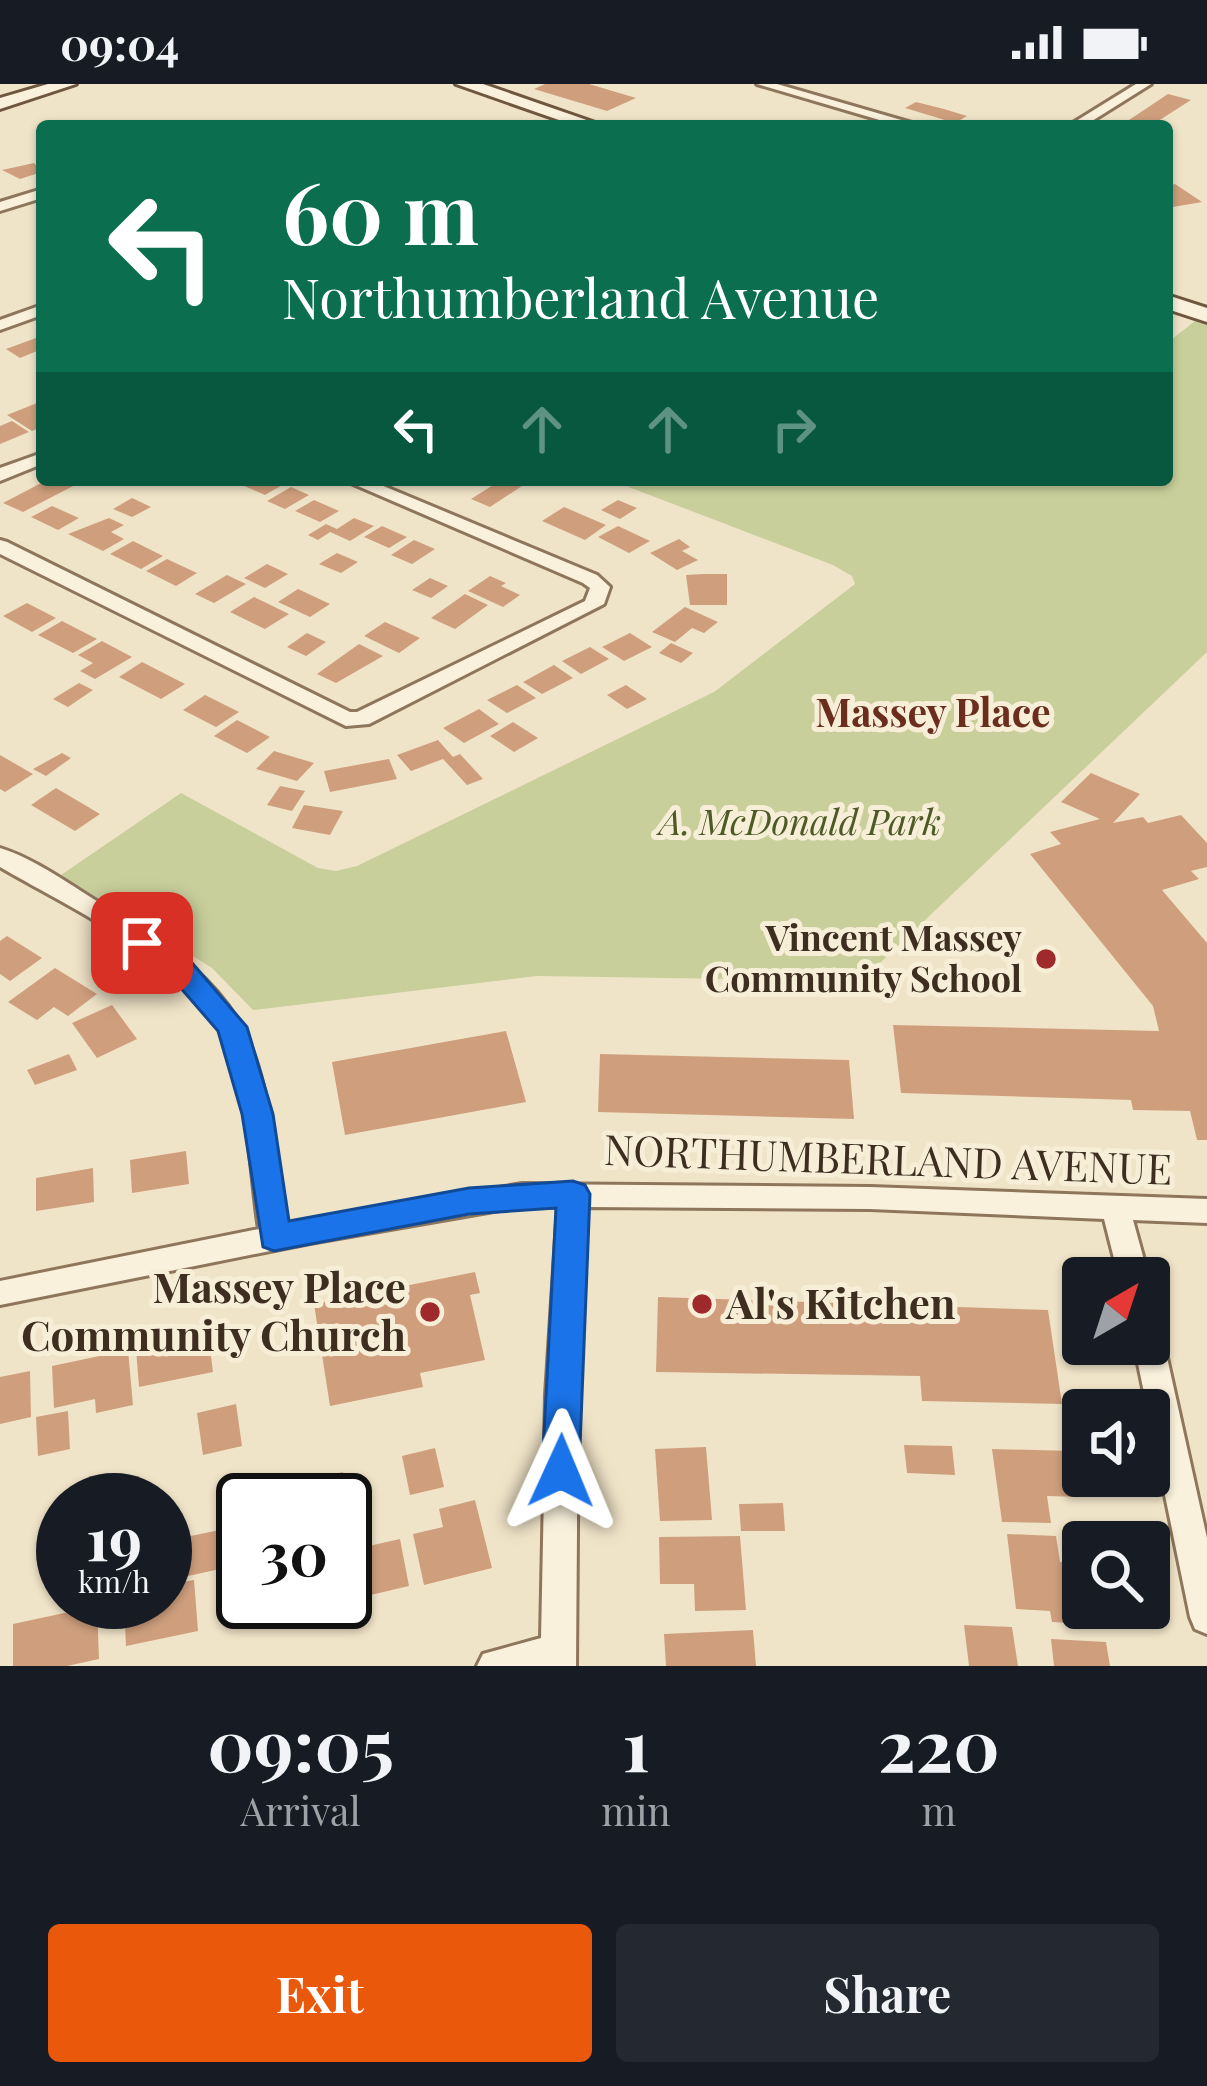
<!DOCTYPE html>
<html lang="en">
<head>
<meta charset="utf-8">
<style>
	body { margin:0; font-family:"Playfair Display",serif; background:#242831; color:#f1f3f6; height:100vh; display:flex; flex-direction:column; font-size:45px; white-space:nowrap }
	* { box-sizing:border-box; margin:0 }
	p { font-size:39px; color:#9ea1a6 }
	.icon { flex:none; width:66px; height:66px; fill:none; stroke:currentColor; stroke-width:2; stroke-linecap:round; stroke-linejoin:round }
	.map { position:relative; height:1582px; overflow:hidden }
	.panel { display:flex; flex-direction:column; background:#171b24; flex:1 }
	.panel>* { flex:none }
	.banner { position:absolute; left:36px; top:36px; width:1137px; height:366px; border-radius:12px; box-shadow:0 3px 9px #0004; background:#0b6e4f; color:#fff; overflow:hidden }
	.needle { width:78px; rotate:39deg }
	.controls { position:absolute; left:1062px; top:1173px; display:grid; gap:24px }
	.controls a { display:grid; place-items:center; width:108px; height:108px; border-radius:12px; background:#171b24; box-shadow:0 3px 9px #0004; font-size:60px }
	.speed { position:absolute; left:36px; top:1389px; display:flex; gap:24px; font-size:60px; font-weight:700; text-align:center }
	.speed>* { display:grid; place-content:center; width:156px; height:156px; border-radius:50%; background:#171b24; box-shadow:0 3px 9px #0004; line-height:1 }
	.speed small { font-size:30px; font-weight:400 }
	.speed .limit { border:6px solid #111; border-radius:18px; background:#fff; color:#111 }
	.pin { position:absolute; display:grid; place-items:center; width:102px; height:102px; color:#fff; margin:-51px; border-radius:24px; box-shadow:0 6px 18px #0006 }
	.me { position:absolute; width:132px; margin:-66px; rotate:1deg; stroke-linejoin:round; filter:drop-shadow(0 0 9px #0008) }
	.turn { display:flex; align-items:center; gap:42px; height:252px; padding:0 48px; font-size:54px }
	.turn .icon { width:156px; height:156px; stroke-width:2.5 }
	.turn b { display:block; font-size:84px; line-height:102px }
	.lanes { display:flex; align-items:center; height:114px; padding:0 48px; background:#0003; justify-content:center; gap:60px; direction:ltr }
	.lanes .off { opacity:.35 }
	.eta { display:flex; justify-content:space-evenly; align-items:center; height:204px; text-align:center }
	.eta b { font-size:72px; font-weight:700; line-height:84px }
	.action { display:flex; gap:24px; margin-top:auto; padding:24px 48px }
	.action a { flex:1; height:138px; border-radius:12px; background:#ea580c; color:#fff; font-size:48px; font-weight:700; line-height:138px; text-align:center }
	.action a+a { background:#242831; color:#f1f3f6 }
	.status { display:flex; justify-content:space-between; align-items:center; height:84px; padding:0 60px; background:#171b24; direction:ltr }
	.status svg { height:33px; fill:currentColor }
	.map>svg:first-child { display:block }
	.green { fill:#c9cf9b }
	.building { fill:#cf9f7d }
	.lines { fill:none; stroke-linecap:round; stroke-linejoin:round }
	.minor-casing { stroke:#8d765c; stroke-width:6 }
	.secondary-casing { stroke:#6f573f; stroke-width:6 }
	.minor { fill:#faf1dc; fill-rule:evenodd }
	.secondary { fill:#faf1dc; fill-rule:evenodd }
	.route { fill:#1a73e8; stroke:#114b97; stroke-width:3 }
	.poi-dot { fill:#9e2a2b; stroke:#f7eed8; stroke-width:4.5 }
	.labels { text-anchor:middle; stroke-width:10; stroke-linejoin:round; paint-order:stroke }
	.park-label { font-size:36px; font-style:italic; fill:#4d5a26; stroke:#f7eed8 }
	.poi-label { font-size:36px; font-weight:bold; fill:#3d2e20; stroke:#f7eed8; text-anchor:end }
	.neighbourhood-label { font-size:39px; font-weight:bold; fill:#6b2e1e; stroke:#f7eed8 }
	.near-street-label { font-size:42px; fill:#3d2e20; stroke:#f7eed8 }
	.near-poi-label { font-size:42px; font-weight:bold; fill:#3d2e20; stroke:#f7eed8; text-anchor:end }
</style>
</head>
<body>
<div class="status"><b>09:04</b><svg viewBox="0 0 49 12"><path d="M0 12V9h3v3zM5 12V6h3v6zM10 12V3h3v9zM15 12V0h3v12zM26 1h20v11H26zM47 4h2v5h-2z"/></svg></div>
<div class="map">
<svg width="1207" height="1582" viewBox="0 0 1207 1582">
	<rect width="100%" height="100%" fill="#f0e4c8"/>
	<!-- green -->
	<path class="green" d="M 1195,237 L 1207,241 L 1207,568 L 861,897 L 537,892 L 253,926 L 212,884 L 61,791 L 181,709 L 318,784 L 336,787 L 357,782 L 714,608 L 855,500 L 852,492 L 833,481 L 626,402 L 623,396 L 1167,396 L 1167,259 Z"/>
	<!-- building -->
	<path class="building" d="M 545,0 L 589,0 L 636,14 L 607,27 L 534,5 Z
		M 1168,10 L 1191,16 L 1152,41 L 1120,42 Z
		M 916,18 L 944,25 L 967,32 L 955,39 L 905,24 Z
		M 34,79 L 42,88 L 20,95 L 2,86 Z
		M 1175,100 L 1202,118 L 1167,124 L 1167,102 Z
		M 36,254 L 42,258 L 42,265 L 20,274 L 6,265 Z
		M 42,317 L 42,343 L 32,347 L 7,331 Z
		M 12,337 L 29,348 L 0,360 L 0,342 Z
		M 47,396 L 77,400 L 23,428 L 3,419 Z
		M 250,396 L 275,396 L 284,400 L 265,411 L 242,401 Z
		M 501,396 L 531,396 L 490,423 L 471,415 Z
		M 291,403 L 309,411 L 285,425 L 267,417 Z
		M 132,414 L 151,423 L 132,433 L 113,425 Z
		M 314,416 L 339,427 L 320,438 L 295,427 Z
		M 618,416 L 637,424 L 620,435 L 601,426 Z
		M 52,422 L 79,434 L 58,446 L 31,433 Z
		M 564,423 L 606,441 L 585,456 L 542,437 Z
		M 109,434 L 124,441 L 111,448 L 124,455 L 103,467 L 68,450 Z
		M 354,434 L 374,442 L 350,457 L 330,448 L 318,456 L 308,451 L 326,440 L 337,445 Z
		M 382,442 L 407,453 L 389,464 L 364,453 Z
		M 618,442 L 650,457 L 629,469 L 598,453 Z
		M 679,455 L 690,463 L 682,467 L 698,476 L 677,486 L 650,469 Z
		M 414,456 L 435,465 L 412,480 L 391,471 Z
		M 133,457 L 163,472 L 141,485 L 110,470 Z
		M 337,469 L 358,478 L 341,489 L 319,480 Z
		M 167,475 L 197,489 L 176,502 L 146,487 Z
		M 267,480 L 288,490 L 265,504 L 244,494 Z
		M 704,490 L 727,490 L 727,521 L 690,521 L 686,491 Z
		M 227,491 L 246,500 L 214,519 L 195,510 Z
		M 490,492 L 506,499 L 501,502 L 520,511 L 503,523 L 468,507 Z
		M 430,494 L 448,502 L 431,514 L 412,506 Z
		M 298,505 L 330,520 L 310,533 L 278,518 Z
		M 465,510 L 488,521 L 455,545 L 431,534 Z
		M 254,513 L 289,530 L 265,545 L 230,528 Z
		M 27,519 L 56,534 L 32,548 L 3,532 Z
		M 685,523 L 718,538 L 704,549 L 692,544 L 675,558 L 652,548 Z
		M 62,537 L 97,555 L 73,569 L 38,551 Z
		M 385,538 L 420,554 L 399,569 L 364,552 Z
		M 307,549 L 326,558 L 306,572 L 287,563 Z
		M 630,549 L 652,563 L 624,577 L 602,563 Z
		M 102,557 L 132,573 L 95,595 L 80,587 L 93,579 L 78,571 Z
		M 671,559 L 693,569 L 681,579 L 659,569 Z
		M 359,560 L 383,572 L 336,599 L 317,590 Z
		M 590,563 L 609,575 L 581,590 L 562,577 Z
		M 142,578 L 185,600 L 161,615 L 119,593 Z
		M 554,581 L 573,594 L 542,610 L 523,598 Z
		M 79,599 L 93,606 L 68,623 L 53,615 Z
		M 517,601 L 536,614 L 507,629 L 487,616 Z
		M 626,601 L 647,615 L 627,625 L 607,611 Z
		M 205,611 L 239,628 L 216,643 L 183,626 Z
		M 479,625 L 499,640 L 464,659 L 443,644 Z
		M 237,636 L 270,653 L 247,669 L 214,652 Z
		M 513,638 L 538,654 L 514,668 L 490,652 Z
		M 438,656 L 453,673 L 460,670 L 483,695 L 467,701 L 443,675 L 411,687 L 397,671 Z
		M 274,667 L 314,679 L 297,697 L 256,685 Z
		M 62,669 L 71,674 L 46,692 L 33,685 Z
		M 0,671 L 33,690 L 5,708 L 0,705 Z
		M 389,675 L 397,695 L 330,708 L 324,687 Z
		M 1091,689 L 1140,710 L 1113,739 L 1143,733 L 1148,739 L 1181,731 L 1207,759 L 1207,783 L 1191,787 L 1199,795 L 1162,806 L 1207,859 L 1207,1056 L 1197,1056 L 1190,1027 L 1133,1026 L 1131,1016 L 901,1009 L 893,941 L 1159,947 L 1153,922 L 1030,770 L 1061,760 L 1050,748 L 1100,735 L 1061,718 Z
		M 280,702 L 305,707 L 292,727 L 267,721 Z
		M 56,704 L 100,730 L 75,747 L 31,721 Z
		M 304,721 L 343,727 L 330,751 L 292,744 Z
		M 7,852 L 42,874 L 10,897 L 0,890 L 0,857 Z
		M 55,884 L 97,910 L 68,932 L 54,923 L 37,936 L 8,918 Z
		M 112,921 L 137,955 L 97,974 L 72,939 Z
		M 506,947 L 526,1018 L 345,1051 L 332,978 Z
		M 69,970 L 77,986 L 35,1001 L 27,986 Z
		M 600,970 L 849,976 L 854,1035 L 598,1028 Z
		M 186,1067 L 189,1100 L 132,1109 L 130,1076 Z
		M 93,1084 L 94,1118 L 36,1127 L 36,1094 Z
		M 475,1188 L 480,1209 L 470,1211 L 485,1276 L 420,1289 L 423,1303 L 330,1322 L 314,1220 Z
		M 658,1213 L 1048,1226 L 1062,1320 L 922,1317 L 920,1292 L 656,1288 Z
		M 208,1250 L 213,1288 L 139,1303 L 136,1265 Z
		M 128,1266 L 133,1321 L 96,1329 L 95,1315 L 54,1324 L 52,1282 Z
		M 30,1287 L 31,1333 L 0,1340 L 0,1293 Z
		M 236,1320 L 242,1362 L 203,1371 L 197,1329 Z
		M 68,1327 L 70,1365 L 38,1372 L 36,1333 Z
		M 904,1361 L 952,1362 L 955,1391 L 907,1389 Z
		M 706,1363 L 712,1436 L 660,1437 L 655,1365 Z
		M 435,1364 L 444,1403 L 410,1411 L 402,1372 Z
		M 992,1365 L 1074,1367 L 1082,1413 L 1047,1412 L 1051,1439 L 1002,1438 Z
		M 343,1388 L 347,1416 L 305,1416 L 303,1397 Z
		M 475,1416 L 492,1484 L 424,1501 L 413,1450 L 443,1443 L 439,1425 Z
		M 783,1419 L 785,1447 L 741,1447 L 739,1420 Z
		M 234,1443 L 238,1481 L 188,1492 L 186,1453 Z
		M 345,1444 L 351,1466 L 400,1455 L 409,1502 L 345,1517 Z
		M 1007,1450 L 1056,1452 L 1060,1478 L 1083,1479 L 1083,1524 L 1102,1524 L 1103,1529 L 1069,1528 L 1071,1539 L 1052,1538 L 1050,1527 L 1016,1525 Z
		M 740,1452 L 746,1526 L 695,1527 L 694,1500 L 660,1500 L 659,1453 Z
		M 243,1490 L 243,1518 L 309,1518 L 310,1523 L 240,1537 L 235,1491 Z
		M 194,1496 L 198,1547 L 126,1562 L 124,1518 L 165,1518 L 165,1501 Z
		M 97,1522 L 99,1575 L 67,1582 L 13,1582 L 13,1540 Z
		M 964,1541 L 1012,1543 L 1018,1582 L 969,1582 Z
		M 753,1546 L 756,1582 L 666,1582 L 664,1550 Z
		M 1051,1555 L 1106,1558 L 1110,1582 L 1054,1582 Z"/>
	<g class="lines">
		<defs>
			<path id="minor" d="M 757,0 L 777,0 L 922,42 L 900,42 Z
				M 1136,0 L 1151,0 L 1084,42 L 1068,42 Z
				M 42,105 L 42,114 L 0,127 L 0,118 Z
				M 42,221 L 42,231 L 0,246 L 0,236 Z
				M 42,369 L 42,380 L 0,397 L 0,384 Z
				M 344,396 L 369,396 L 597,491 L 610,503 L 604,520 L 369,640 L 346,642 L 0,470 L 0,456 L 7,458 L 350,628 L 357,628 L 585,517 L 590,504 L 583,499 Z
				M 0,764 C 36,775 73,803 105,822 C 269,921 257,965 287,1140 L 522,1100 L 870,1103 L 1207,1115 L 1207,1139 L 1133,1136 L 1149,1194 L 1119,1194 L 1104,1135 L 870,1125 L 587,1123 L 578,1311 L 576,1582 L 477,1582 L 483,1570 L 541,1554 L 546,1311 L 558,1123 L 522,1122 L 310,1159 L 0,1221 L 0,1197 L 259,1145 C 249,1081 250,1006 220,947 C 183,875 68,823 0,783 Z
				M 1149,1247 L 1160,1251 L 1164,1260 L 1207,1454 L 1207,1550 L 1195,1545 L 1190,1533 L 1134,1260 L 1149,1260 Z"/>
			<path id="secondary" d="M 48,0 L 76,0 L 0,25 L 0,14 Z
				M 456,0 L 483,0 L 604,42 L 576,42 Z
				M 1167,211 L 1207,224 L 1207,238 L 1167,225 Z"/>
		</defs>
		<!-- minor casing -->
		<use href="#minor" class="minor-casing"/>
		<!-- secondary casing -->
		<use href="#secondary" class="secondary-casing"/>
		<!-- minor -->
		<use href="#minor" class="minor"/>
		<!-- secondary -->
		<use href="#secondary" class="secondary"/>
	</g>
	<!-- route -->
	<path class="route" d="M 142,849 L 187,873 L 247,943 L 273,1030 L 289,1137 L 469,1104 L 573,1097 L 585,1101 L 590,1110 L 579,1387 L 574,1398 L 561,1403 L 548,1398 L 542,1387 L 556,1124 L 469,1130 L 274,1167 L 263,1163 L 242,1030 L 218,947 L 166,887 L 128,859 Z"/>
	<!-- markers -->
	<g class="poi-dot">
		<circle cx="1046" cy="875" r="12"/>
		<circle cx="702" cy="1220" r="12"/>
		<circle cx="430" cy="1228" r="12"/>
	</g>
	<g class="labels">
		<!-- park labels -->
		<g class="park-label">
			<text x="800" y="751">A. McDonald Park</text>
		</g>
		<!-- poi labels -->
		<g class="poi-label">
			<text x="1022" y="867">Vincent Massey<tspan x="1022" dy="41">Community School</tspan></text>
		</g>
		<!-- neighbourhood labels -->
		<g class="neighbourhood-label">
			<text x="933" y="643">Massey Place</text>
		</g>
		<!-- near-street labels -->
		<g class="near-street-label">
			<text transform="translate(888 1076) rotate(2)" y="15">NORTHUMBERLAND AVENUE</text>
		</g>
		<!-- near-poi labels -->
		<g class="near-poi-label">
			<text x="406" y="1219">Massey Place<tspan x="406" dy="48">Community Church</tspan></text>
			<text x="726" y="1235" text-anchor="start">Al's Kitchen</text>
		</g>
	</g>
</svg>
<div class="controls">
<a><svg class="needle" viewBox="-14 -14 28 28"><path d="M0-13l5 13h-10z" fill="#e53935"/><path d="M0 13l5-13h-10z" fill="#9ea1a6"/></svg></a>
<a><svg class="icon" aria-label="sound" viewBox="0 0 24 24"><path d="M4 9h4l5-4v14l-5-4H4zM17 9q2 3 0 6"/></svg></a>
<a><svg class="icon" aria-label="search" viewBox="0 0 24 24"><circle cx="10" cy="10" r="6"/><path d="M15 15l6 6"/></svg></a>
</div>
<div class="speed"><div>19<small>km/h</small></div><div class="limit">30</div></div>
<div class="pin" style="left:142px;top:859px;background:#d93025"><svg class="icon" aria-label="arrive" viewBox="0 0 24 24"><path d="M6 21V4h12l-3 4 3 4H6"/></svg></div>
<svg class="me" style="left:561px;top:1387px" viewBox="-20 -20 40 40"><path d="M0-17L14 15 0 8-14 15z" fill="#1a73e8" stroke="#fff" stroke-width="4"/></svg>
<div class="banner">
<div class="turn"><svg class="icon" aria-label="left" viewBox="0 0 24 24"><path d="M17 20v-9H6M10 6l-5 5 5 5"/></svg><div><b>60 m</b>Northumberland Avenue</div></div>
<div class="lanes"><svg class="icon" aria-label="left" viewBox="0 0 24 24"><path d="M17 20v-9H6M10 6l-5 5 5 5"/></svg><svg class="icon off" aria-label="ahead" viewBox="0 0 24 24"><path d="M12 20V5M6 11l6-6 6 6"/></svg><svg class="icon off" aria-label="ahead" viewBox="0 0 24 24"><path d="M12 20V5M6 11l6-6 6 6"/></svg><svg class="icon off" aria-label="right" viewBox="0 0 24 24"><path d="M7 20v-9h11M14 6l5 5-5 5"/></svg></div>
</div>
</div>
<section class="panel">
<div class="eta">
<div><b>09:05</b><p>Arrival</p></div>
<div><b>1</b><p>min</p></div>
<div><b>220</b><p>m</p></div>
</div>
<div class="action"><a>Exit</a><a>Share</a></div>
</section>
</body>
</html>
